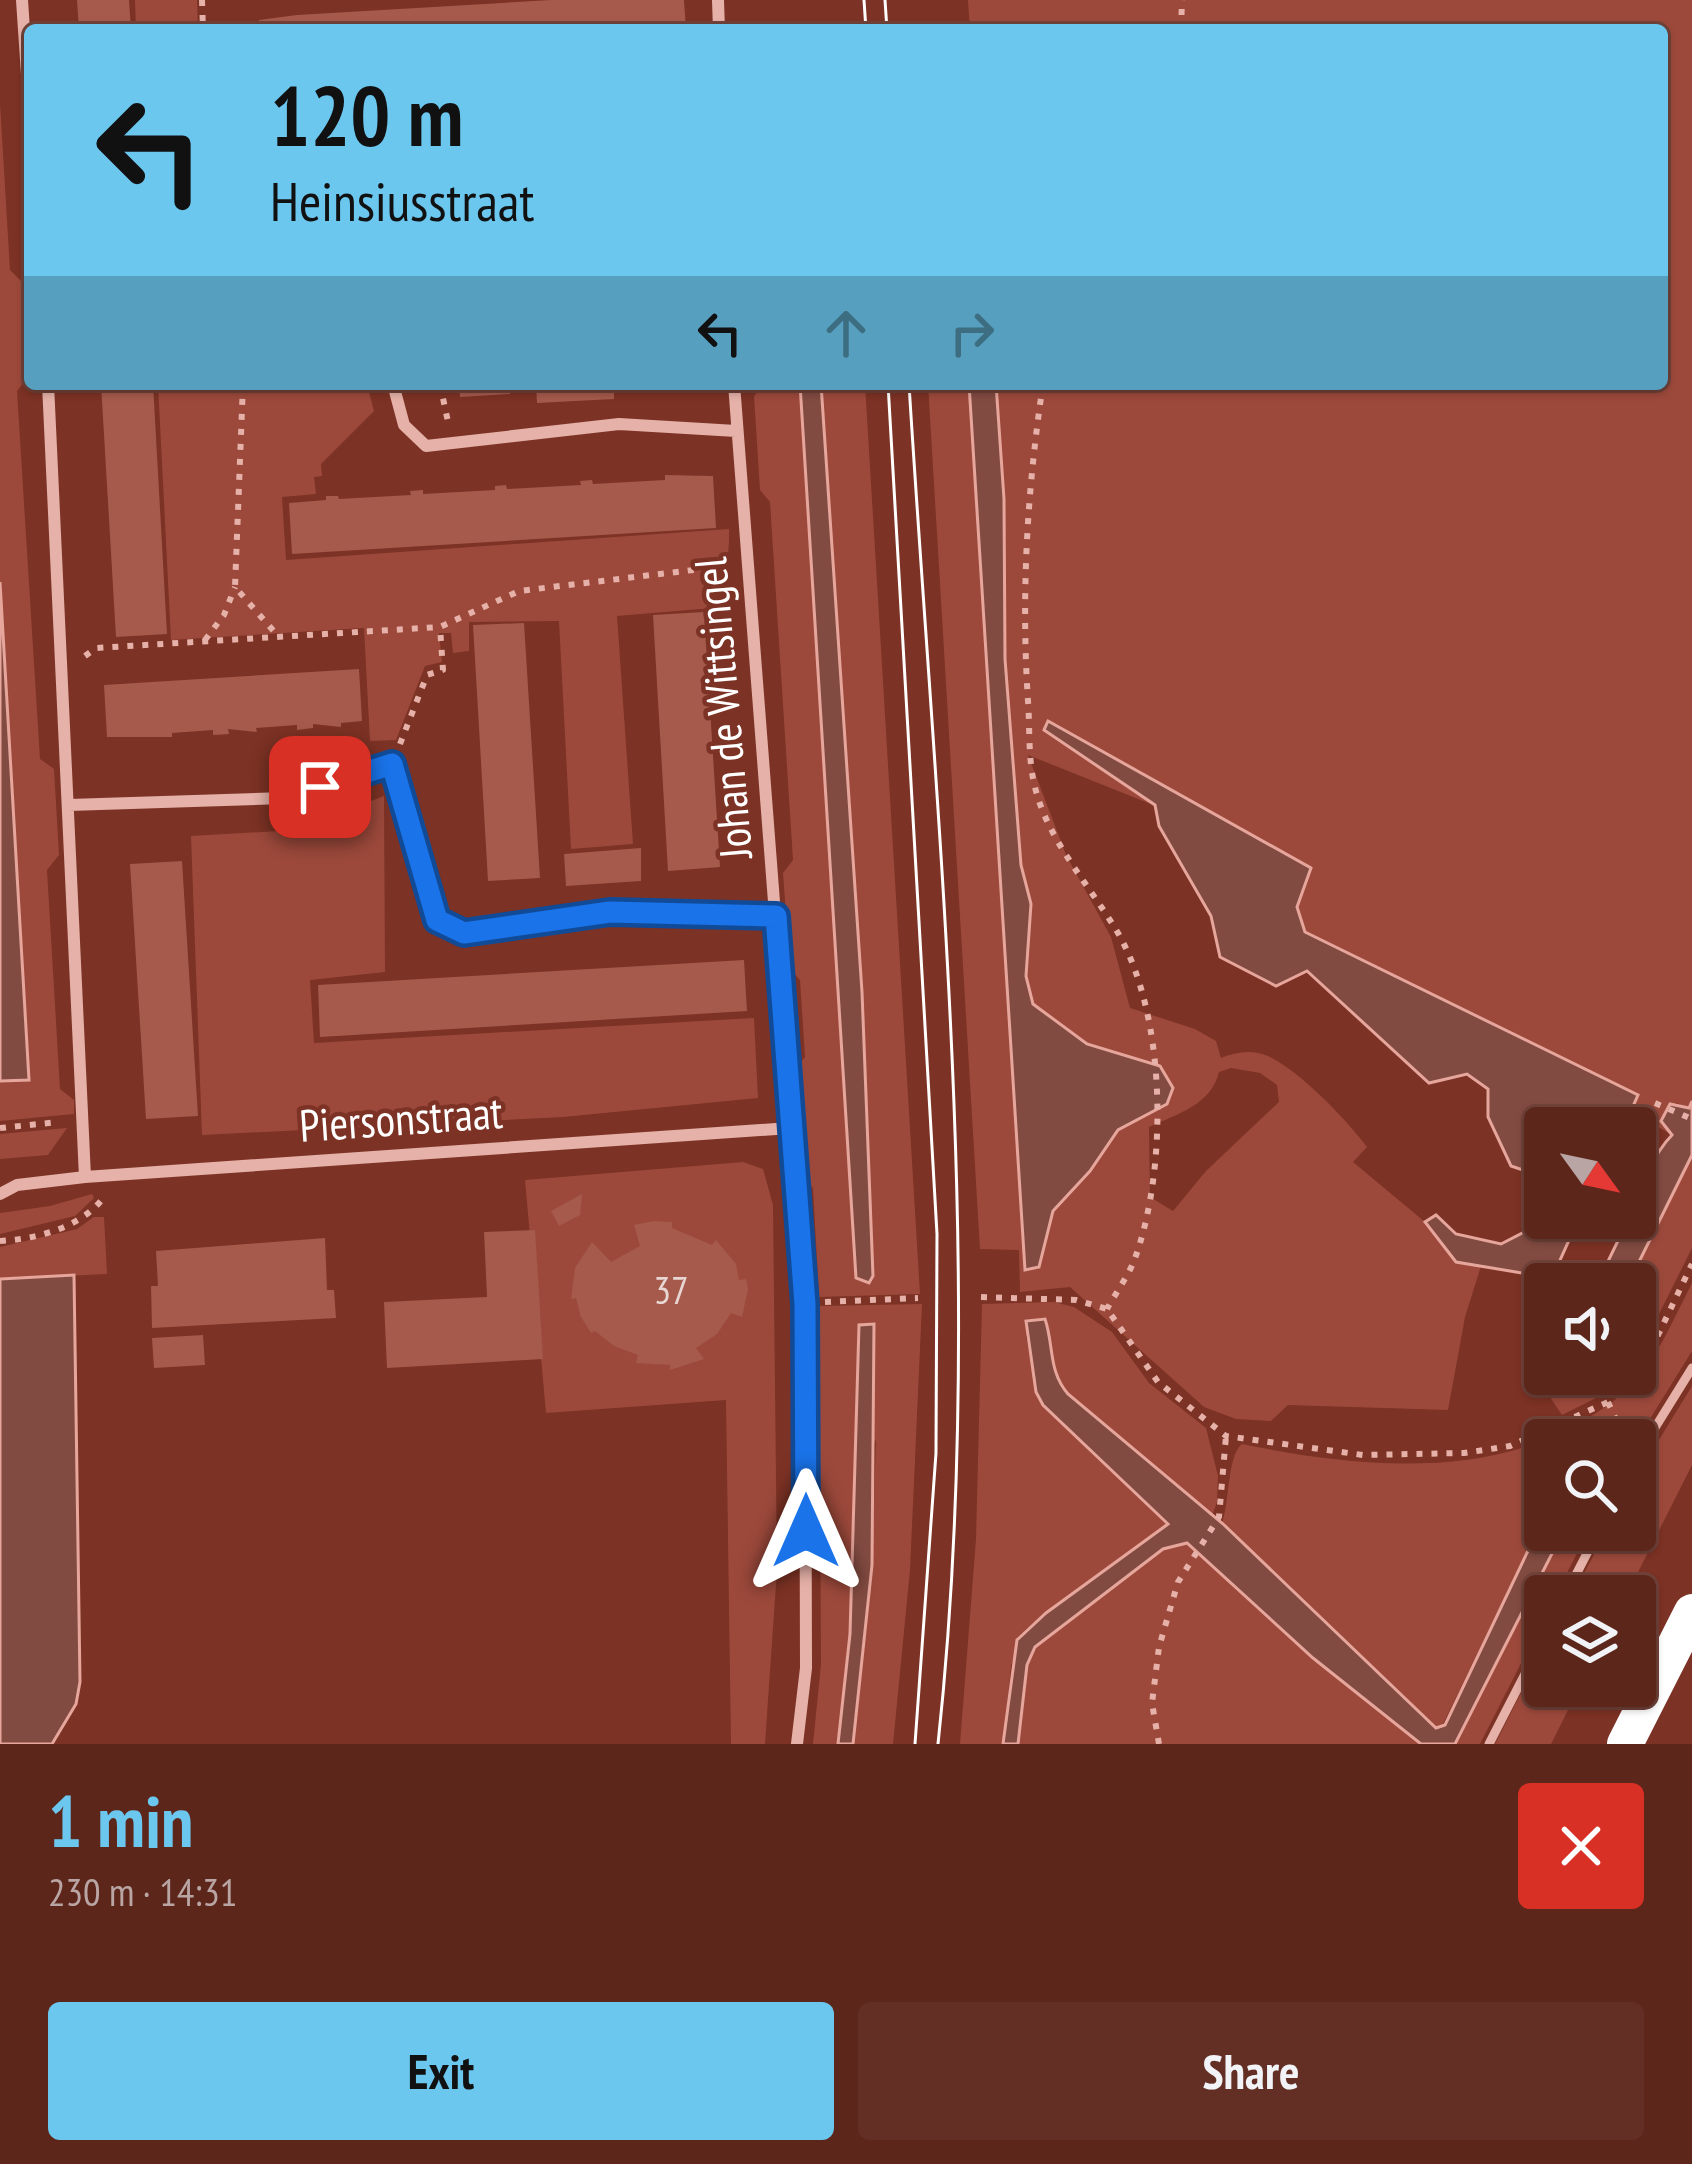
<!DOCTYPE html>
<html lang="en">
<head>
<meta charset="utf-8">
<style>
	body { margin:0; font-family:"PT Sans Narrow",sans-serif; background:#632e24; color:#f1f3f6; height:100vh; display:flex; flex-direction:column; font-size:45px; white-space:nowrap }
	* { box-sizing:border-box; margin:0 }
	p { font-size:39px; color:#b9a5a3 }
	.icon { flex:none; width:66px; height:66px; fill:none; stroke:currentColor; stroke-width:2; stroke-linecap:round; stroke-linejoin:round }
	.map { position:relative; height:1744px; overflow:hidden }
	.panel { display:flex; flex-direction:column; background:#5d261b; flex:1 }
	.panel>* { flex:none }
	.banner { position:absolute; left:24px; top:24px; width:1644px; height:366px; border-radius:12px; box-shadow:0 3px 9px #0004,0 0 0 3px #72433a; background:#6cc7ef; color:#111; overflow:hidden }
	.needle { width:78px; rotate:123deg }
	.tools { position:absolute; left:1524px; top:1107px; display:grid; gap:24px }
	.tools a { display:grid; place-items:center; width:132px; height:132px; border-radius:12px; background:#5d261b; box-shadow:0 3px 9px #0004,0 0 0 3px #72433a; font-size:60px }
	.pin { position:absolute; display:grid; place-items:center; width:102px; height:102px; color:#fff; margin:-51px; border-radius:24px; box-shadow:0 6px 18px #0006 }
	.me { position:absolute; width:132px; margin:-66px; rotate:0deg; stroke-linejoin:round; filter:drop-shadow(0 0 9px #0008) }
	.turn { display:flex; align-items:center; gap:42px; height:252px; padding:0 48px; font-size:54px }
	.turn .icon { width:156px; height:156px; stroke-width:2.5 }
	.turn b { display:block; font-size:84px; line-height:102px }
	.lanes { display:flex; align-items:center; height:114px; padding:0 48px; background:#0003; justify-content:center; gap:60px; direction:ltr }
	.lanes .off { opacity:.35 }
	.round { display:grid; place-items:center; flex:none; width:126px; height:126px; border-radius:12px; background:#632e24 }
	.overview { display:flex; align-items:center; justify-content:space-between; height:204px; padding:0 48px }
	h1 { font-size:72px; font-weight:800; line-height:90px; color:#6cc7ef }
	.action { display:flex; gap:24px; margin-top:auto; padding:24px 48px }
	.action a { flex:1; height:138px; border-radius:12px; background:#6cc7ef; color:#111; font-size:48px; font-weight:800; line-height:138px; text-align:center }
	.action a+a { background:#632e24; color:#f1f3f6 }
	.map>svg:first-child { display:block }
	.green { fill:#9c493b; fill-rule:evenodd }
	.water { fill:#824b41; stroke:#e6a69c; stroke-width:3 }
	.building { fill:#a55a4c }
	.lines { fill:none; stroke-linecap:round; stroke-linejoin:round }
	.path { stroke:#e5b1a8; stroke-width:6; stroke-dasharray:6 9; stroke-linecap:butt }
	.service { stroke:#e5b1a8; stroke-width:9 }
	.minor { stroke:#e5b1a8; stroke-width:12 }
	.motorway { stroke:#fff; stroke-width:36 }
	.tram { stroke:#fff; stroke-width:3 }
	.route-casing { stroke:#114b97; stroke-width:30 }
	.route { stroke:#1a73e8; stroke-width:21 }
	.labels { text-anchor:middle; stroke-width:9; stroke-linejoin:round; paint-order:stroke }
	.number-label { font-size:39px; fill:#e8d6d2 }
	.street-label { font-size:45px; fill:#fff; stroke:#7c3224 }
</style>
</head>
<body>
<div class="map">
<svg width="1692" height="1744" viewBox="0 0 1692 1744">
	<rect width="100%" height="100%" fill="#7c3224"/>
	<!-- green -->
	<path class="green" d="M 135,0 L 197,0 L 198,30 L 136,30 Z
		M 968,0 L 1692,0 L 1692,1101 L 1689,1108 L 1676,1103 L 1672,1135 L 1631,1111 L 1637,1094 L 1305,932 L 1297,907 L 1311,868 L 1028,755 L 1066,855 L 1111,937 L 1130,1008 L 1195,1029 L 1216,1041 L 1221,1058 C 1236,1052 1252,1049 1268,1056 C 1299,1070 1347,1120 1367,1147 L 1353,1162 L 1425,1222 L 1456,1262 L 1481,1266 L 1465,1317 L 1448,1410 L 1288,1405 L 1271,1421 L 1236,1419 L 1204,1407 L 1070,1287 L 1020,1292 L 1019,1250 L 980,1249 L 928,384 L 969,384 L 1026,1269 L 1039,1267 L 1053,1211 L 1090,1171 L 1118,1130 L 1166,1104 L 1033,1004 L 1026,976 L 1031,904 L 1021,865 L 1005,659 L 1004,499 L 996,384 L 1662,384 L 1662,30 L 970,30 ZM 1231,1068 L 1260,1073 L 1277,1085 L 1279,1102 L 1206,1171 L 1173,1211 L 1150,1197 L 1149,1127 C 1177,1114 1211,1105 1219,1072 Z
		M 0,103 L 10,270 L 25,285 L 30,374 L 17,391 L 40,759 L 54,769 L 59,855 L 47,870 L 60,1089 L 74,1100 L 74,1114 L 0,1121 L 0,1081 L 29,1079 L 0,582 Z
		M 158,384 L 367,384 L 374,411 L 321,464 L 322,476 L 314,477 L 316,494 L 282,497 L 286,560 L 729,529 C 730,557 723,579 724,607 L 617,616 L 633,844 L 571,849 L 559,621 L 469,622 L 469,651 L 453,653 L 451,633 L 439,633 L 442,662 L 425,666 L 396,740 L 370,741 L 364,628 L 171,640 Z
		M 765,384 L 800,384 L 856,1277 L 859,1281 L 872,1280 L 873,1276 L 862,992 L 821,384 L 865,384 L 920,1294 L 819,1297 L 813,1188 L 803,1178 L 796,1068 L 805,1057 L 800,980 L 790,969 L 783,873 L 793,860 L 770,502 L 760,490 L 754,396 Z
		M 384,796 L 385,972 L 310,980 L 314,1043 L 754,1018 L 758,1098 L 563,1117 L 202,1135 L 191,836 L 296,830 Z
		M 67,1128 L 48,1155 L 0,1159 L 0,1134 Z
		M 1692,1155 L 1692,1248 L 1635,1362 L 1635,1284 L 1628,1284 Z
		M 743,1162 L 763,1169 L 773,1205 L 777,1569 L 765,1744 L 731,1744 L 726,1400 L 546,1413 L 525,1180 Z
		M 92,1194 L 94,1198 L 75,1216 L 0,1234 L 0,1213 L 50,1206 Z
		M 94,1217 L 104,1217 L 107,1274 L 0,1279 L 0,1247 L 77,1229 Z
		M 1692,1283 L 1692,1351 L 1635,1443 L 1609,1440 L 1592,1429 L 1582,1440 L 1546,1440 C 1641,1394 1646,1375 1692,1283 Z
		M 1054,1302 L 1074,1307 L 1112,1332 L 1149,1383 L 1206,1428 L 1218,1476 L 1217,1502 L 1212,1516 L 1068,1394 C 1050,1372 1050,1349 1047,1321 L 1026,1336 L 1036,1391 L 1043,1405 L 1169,1524 L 1025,1630 L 1011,1666 L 1003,1744 L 960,1744 L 976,1539 L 982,1304 Z
		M 922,1304 L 910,1570 L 893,1744 L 853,1744 L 872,1565 L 876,1439 L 857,1492 L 850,1634 L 838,1744 L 813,1744 L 821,1664 L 819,1306 Z
		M 1561,1374 L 1576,1386 L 1589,1374 L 1626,1374 L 1598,1397 L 1562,1415 L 1548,1394 Z
		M 1692,1386 L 1692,1465 L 1626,1596 L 1572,1596 L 1607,1530 L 1635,1530 L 1635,1479 Z
		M 1545,1440 L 1545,1515 L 1441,1728 L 1430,1726 L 1222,1523 C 1230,1501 1227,1456 1242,1444 C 1340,1464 1450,1477 1545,1440 Z
		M 1564,1530 L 1589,1530 L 1555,1596 L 1545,1596 L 1545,1616 L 1480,1744 L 1455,1744 Z
		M 1187,1543 L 1313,1658 L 1421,1744 L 1018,1744 L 1027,1665 L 1035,1647 L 1163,1549 Z
		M 1545,1646 L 1545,1686 L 1580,1686 L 1551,1744 L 1495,1744 Z"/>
	<!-- water -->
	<path class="water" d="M 800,384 L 821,384 L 862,992 L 873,1276 L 869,1283 L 856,1278 Z
		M 969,384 L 996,384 L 1004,499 L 1005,659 L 1021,865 L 1031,904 L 1026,976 L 1033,1004 L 1087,1044 L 1160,1066 L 1173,1088 L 1167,1104 L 1118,1130 L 1090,1171 L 1053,1211 L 1039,1267 L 1025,1270 Z
		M 0,582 L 29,1080 L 0,1081 Z
		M 1048,721 L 1311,868 L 1297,907 L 1305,932 L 1638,1095 L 1631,1111 L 1637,1117 L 1633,1128 L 1545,1128 L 1545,1218 L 1579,1218 L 1552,1278 L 1456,1262 L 1425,1222 L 1436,1215 L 1456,1234 L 1501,1244 L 1526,1231 L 1526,1171 L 1511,1166 L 1488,1117 L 1488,1089 L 1467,1074 L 1429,1083 L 1307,971 L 1276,986 L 1220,957 L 1211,916 L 1159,826 L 1155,805 L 1044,730 Z
		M 1692,1101 L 1692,1155 L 1628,1284 L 1597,1284 L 1629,1218 L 1635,1218 C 1635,1194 1655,1152 1672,1135 L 1661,1121 L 1670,1104 L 1689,1108 Z
		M 74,1275 L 80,1682 L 76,1704 L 52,1744 L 0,1744 L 0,1279 Z
		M 1045,1319 C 1054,1345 1048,1371 1068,1394 L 1222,1523 L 1436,1728 L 1445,1725 L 1545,1515 L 1545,1530 L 1564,1530 L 1455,1744 L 1421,1744 L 1313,1658 L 1187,1543 L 1163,1549 L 1035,1647 L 1027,1665 L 1018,1744 L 1003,1744 L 1017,1640 L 1046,1613 L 1168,1524 L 1043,1405 L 1036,1392 L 1026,1321 Z
		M 874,1324 L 872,1565 L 853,1744 L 838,1744 L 850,1634 L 859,1325 Z"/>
	<!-- building -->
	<path class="building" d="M 77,0 L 129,0 L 131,30 L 79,30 Z
		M 551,0 L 684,0 L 686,30 L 260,30 L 259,20 L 297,15 Z
		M 101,384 L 153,384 L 167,634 L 116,637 Z
		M 459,384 L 510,384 L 510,394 L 460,397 Z
		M 536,384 L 614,384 L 614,399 L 537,403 Z
		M 665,475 L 713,476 L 716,528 L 292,554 L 289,503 L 326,500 L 326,496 L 338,496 L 339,499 L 411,495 L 410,491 L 423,490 L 423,494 L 495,490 L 495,486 L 506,485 L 507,489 L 581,485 L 580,481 L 592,480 L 593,484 L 665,480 Z
		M 704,612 L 720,867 L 668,871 L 653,615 Z
		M 524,623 L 540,878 L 488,881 L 473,625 Z
		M 359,669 L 362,721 L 341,723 L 341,727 L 313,724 L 313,728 L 297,730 L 297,725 L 256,728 L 257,732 L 228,729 L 229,734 L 213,735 L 213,730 L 172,733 L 172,737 L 107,737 L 104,685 Z
		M 641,848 L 641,881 L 566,886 L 564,854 Z
		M 182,861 L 198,1116 L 146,1119 L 130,864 Z
		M 744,960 L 747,1011 L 320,1037 L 318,985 Z
		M 582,1194 L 580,1215 L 559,1226 L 551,1211 Z
		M 654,1221 L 672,1222 L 672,1228 L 712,1245 L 716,1240 L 736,1264 L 739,1280 L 746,1279 L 748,1289 L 742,1317 L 731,1313 L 717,1334 L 696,1348 L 704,1359 L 670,1370 L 670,1365 L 636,1363 L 638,1355 L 614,1346 L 595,1331 L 591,1333 L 581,1317 L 576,1298 L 571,1299 L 575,1268 L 592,1242 L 611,1262 L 640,1246 L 634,1225 Z
		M 535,1230 L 543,1359 L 387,1368 L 384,1302 L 487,1297 L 484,1232 Z
		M 325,1238 L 327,1290 L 334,1290 L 336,1318 L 152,1328 L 151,1286 L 158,1286 L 156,1251 Z
		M 203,1335 L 205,1365 L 154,1368 L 152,1338 Z"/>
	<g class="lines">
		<!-- path -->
		<path class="path" d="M 202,0 L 203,30
			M 1181,30 L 1182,0
			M 243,384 L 235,587 L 279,637
			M 440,384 L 448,422
			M 1043,384 C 1027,490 1021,595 1028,701 C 1030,727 1028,757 1034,783 C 1046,839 1089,884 1118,933 C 1167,1018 1168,1170 1134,1261 C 1127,1278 1115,1294 1107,1309
			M 205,640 L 224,615 L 235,587
			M 85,656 L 96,648 L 440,627 L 519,591 L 726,566
			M 400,744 L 427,675 L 443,670 L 440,627
			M 1655,1103 L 1692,1119
			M 0,1128 L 59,1122
			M 0,1241 C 36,1239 81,1228 104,1197
			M 981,1297 L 1076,1300 L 1107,1309 L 1158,1382 L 1226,1436 L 1363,1455 L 1464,1453 L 1510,1446 L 1608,1402 L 1632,1380 L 1649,1354 L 1692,1264
			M 825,1302 L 918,1298
			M 1608,1402 L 1624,1437
			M 1159,1744 L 1152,1703 L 1159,1647 L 1178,1582 L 1219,1517 L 1226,1436"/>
		<!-- service -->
		<path class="service" d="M 1635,1460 L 1692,1368
			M 1565,1596 L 1599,1530
			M 1489,1744 L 1545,1635"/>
		<!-- minor -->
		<path class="minor" d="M 22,0 L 30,119
			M 718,0 L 719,30
			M 48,384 L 85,1177
			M 393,384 L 404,425 L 426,446 L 619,424 L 736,431
			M 734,384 L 805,1303 L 806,1668 L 797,1744
			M 69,805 L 284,798 L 392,764 L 438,920 L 464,933 L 610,912 L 776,916
			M 0,1194 L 17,1185 L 85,1177 L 790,1128"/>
		<!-- motorway -->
		<path class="motorway" d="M 1625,1744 L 1692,1612"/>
		<!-- tram -->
		<path class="tram" d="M 864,0 L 866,30
			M 885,0 L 887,30
			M 888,384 L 937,1234 L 936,1453 L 915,1744
			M 909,384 C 937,836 987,1292 938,1744"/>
	</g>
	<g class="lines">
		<defs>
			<path id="route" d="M 320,787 L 392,764 L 437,920 L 464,933 L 610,912 L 776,916 L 805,1304 L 806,1531"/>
		</defs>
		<!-- route casing -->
		<use href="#route" class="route-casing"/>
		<!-- route -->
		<use href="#route" class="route"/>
	</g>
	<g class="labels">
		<!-- number labels -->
		<g class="number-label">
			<text x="671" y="1304">37</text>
		</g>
		<!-- street labels -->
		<g class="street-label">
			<text transform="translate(723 708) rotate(-95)" y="16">Johan de Wittsingel</text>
			<text transform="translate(401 1119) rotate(-4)" y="16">Piersonstraat</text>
		</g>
	</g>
</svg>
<div class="tools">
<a><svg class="needle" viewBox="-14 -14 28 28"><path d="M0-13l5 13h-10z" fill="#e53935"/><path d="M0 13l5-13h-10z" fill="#b9a5a3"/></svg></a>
<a><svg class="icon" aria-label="sound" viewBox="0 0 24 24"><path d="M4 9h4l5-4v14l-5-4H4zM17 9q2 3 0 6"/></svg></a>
<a><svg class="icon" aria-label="search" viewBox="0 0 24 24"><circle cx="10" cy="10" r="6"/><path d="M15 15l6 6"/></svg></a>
<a><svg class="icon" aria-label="layers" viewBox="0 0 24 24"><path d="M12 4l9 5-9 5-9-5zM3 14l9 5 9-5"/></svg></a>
</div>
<div class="pin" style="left:320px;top:787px;background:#d93025"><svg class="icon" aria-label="arrive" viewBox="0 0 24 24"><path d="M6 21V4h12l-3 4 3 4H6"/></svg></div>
<svg class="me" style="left:806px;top:1531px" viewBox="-20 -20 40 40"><path d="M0-17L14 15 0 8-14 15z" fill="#1a73e8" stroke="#fff" stroke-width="4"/></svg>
<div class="banner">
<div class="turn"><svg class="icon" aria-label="left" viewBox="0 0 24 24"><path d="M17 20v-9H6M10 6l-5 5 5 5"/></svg><div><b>120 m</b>Heinsiusstraat</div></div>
<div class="lanes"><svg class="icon" aria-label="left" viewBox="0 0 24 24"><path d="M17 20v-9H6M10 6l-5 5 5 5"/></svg><svg class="icon off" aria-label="ahead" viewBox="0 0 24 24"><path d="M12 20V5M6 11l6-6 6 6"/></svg><svg class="icon off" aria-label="right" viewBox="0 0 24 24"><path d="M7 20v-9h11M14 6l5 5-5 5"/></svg></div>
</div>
</div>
<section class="panel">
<div class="overview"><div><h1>1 min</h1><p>230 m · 14:31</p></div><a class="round" style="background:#d93025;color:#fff"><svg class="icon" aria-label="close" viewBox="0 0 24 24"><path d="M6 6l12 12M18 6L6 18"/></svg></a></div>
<div class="action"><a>Exit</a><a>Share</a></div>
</section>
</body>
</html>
